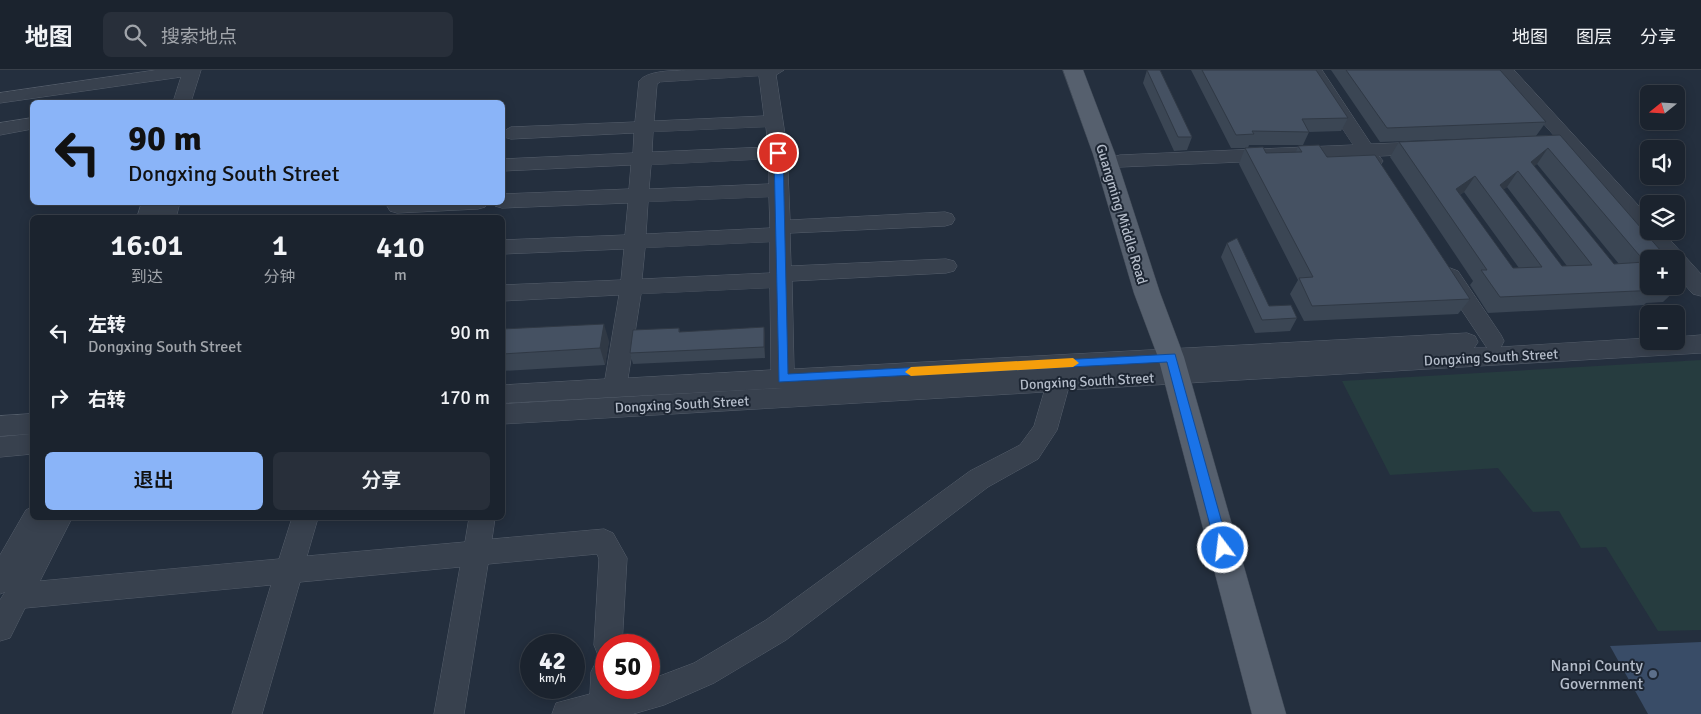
<!DOCTYPE html>
<html lang="zh">
<head>
<meta charset="utf-8">
<style>
	body { margin:0; font-family:Signika,"Noto Sans SC",sans-serif; background:#282f3a; color:#f1f3f6; height:100vh; display:flex; flex-direction:column; font-size:19px; white-space:nowrap }
	* { box-sizing:border-box; margin:0 }
	p { font-size:16px; color:#a0a4aa }
	.icon { flex:none; width:28px; height:28px; fill:none; stroke:currentColor; stroke-width:2; stroke-linecap:round; stroke-linejoin:round }
	.map { position:relative; flex:1; overflow:hidden }
	.sheet { position:absolute; left:30px; top:145px; width:475px; height:305px; display:flex; flex-direction:column; background:#1b232e; border-radius:8px; box-shadow:0 2px 12px #0003,0 0 0 1px #39404a }
	.sheet>* { flex:none }
	.top-card { position:absolute; left:30px; top:30px; width:475px; height:105px; border-radius:8px; box-shadow:0 2px 12px #0003,0 0 0 1px #39404a; background:#8ab4f8; color:#111; overflow:hidden }
	.needle { width:32px; rotate:252deg }
	.controls { position:absolute; left:1640px; top:15px; display:grid; gap:10px }
	.controls a { display:grid; place-items:center; width:45px; height:45px; border-radius:8px; background:#1b232e; box-shadow:0 2px 12px #0003,0 0 0 1px #39404a; font-size:25px }
	.speed { position:absolute; left:520px; top:564px; display:flex; gap:10px; font-size:25px; font-weight:700; text-align:center }
	.speed>* { display:grid; place-content:center; width:65px; height:65px; border-radius:50%; background:#1b232e; box-shadow:0 2px 12px #0003,0 0 0 1px #39404a; line-height:1 }
	.speed small { font-size:12px; font-weight:400 }
	.speed .limit { border:8px solid #d22; background:#fff; color:#111 }
	.pin { position:absolute; display:grid; place-items:center; width:42px; height:42px; color:#fff; margin:-21px; border:2px solid #fff; border-radius:50%; box-shadow:0 1px 5px #0007 }
	.me { position:absolute; width:55px; margin:-28px; rotate:345deg; stroke-linejoin:round; filter:drop-shadow(0 0 4px #0008) }
	.turn { display:flex; align-items:center; gap:18px; height:105px; padding:0 15px; font-size:22px }
	.turn .icon { width:65px; height:65px; stroke-width:2.5 }
	.turn b { display:block; font-size:35px; line-height:42px }
	.eta { display:flex; justify-content:space-evenly; align-items:center; height:85px; text-align:center }
	.eta b { font-size:30px; font-weight:600; line-height:35px }
	.primary-button { display:flex; gap:10px; margin-top:auto; padding:10px 15px }
	.primary-button a { flex:1; height:58px; border-radius:8px; background:#8ab4f8; color:#111; font-size:20px; font-weight:600; line-height:58px; text-align:center }
	.primary-button a+a { background:#282f3a; color:#f1f3f6 }
	ul { padding:0; list-style:none }
	li { display:flex; align-items:center; gap:15px; height:65px; padding:0 15px }
	li div { flex:1 }
	li b { display:block; font-size:19px }
	li em { font-style:normal }
	header { display:flex; align-items:center; gap:30px; box-sizing:border-box; height:70px; padding:0 25px; background:#1b232e; border-bottom:1px solid #39404a }
	header strong { font-size:24px }
	nav { display:flex; gap:28px; margin-inline-start:auto; font-size:18px }
	.search { width:350px; height:45px; background:#282f3a; display:flex; align-items:center; gap:12px; box-sizing:border-box; padding:0 18px; border-radius:8px; color:#a0a4aa; font-size:19px }
	.map>svg:first-child { display:block }
	.green { fill:#263c3f }
	.water { fill:#394c67 }
	.lines { fill:none; stroke-linecap:round; stroke-linejoin:round }
	.minor-casing { stroke:#565f6c; stroke-width:1 }
	.major-casing { stroke:#414a57; stroke-width:1 }
	.minor { fill:#38414e; fill-rule:evenodd }
	.major { fill:#56606e; fill-rule:evenodd }
	.wall { fill:#3b4654; fill-rule:evenodd }
	.shaded-wall { fill:#303945 }
	.building { fill:#455162; stroke:#303945; fill-rule:evenodd }
	.route { fill:#1a73e8; stroke:#114b97 }
	.slow { fill:#f59e0b }
	.service-dot { fill:#5c6f8a; stroke:#1d2633; stroke-width:2 }
	.labels { text-anchor:middle; stroke-width:4; stroke-linejoin:round; paint-order:stroke }
	.street-label { font-size:14px; fill:#b4bcc9; stroke:#1d2633 }
	.near-poi-label { font-size:16px; fill:#b4bcc9; stroke:#1d2633; text-anchor:end }
</style>
</head>
<body>
<header>
<strong>地图</strong>
<div class="search"><svg class="icon" aria-label="search" viewBox="0 0 24 24"><circle cx="10" cy="10" r="6"/><path d="M15 15l6 6"/></svg>搜索地点</div>
<nav><a>地图</a><a>图层</a><a>分享</a></nav>
</header>
<div class="map">
<svg width="1701" height="644" viewBox="0 0 1701 644">
	<rect width="100%" height="100%" fill="#242f3e"/>
	<!-- green -->
	<path class="green" d="M 1701,290 L 1701,560 L 1658,561 L 1606,477 L 1581,478 L 1559,441 L 1533,442 L 1498,398 L 1390,405 L 1342,311 Z"/>
	<!-- water -->
	<path class="water" d="M 1701,572 L 1701,644 L 1648,644 L 1610,576 Z"/>
	<g class="lines">
		<defs>
			<path id="minor" d="M 156,0 L 201,0 L 191,32 L 173,32 L 181,7 L 0,33 L 0,23 Z
				M 687,0 L 784,0 L 776,5 L 787,78 L 790,150 L 945,142 L 952,144 L 955,149 L 952,154 L 945,156 L 790,163 L 791,196 L 946,189 L 954,191 L 957,196 L 954,201 L 946,203 L 792,211 L 794,299 L 1467,263 L 1475,266 L 1478,272 L 1474,278 L 1487,278 L 1439,206 L 1442,201 L 1450,198 L 1458,201 L 1501,265 L 1504,271 L 1501,277 L 1649,268 L 1649,271 L 1676,271 L 1676,267 L 1701,265 L 1701,283 L 1068,320 L 1057,360 L 1038,389 L 988,417 L 786,570 L 714,613 L 664,635 L 633,644 L 552,644 L 556,633 L 590,624 L 591,602 L 596,592 L 606,588 L 598,585 L 594,575 L 599,489 L 597,484 L 488,494 L 464,644 L 434,644 L 460,497 L 300,512 L 262,644 L 232,644 L 271,515 L 25,538 L 10,568 L 0,571 L 0,530 L 5,522 L 0,524 L 0,485 L 26,440 L 32,437 L 32,448 L 72,448 L 40,511 L 279,489 L 292,448 L 318,448 L 307,486 L 465,472 L 469,448 L 495,448 L 492,469 L 604,459 L 613,463 L 627,488 L 622,575 L 606,575 L 606,618 L 649,618 L 649,610 L 694,593 L 766,550 L 970,401 L 1020,375 L 1034,356 L 1044,322 L 502,354 L 502,334 L 783,318 L 502,333 L 502,315 L 605,309 L 619,225 L 502,231 L 502,215 L 621,210 L 624,179 L 502,184 L 502,170 L 625,165 L 628,133 L 502,138 L 495,136 L 493,132 L 502,132 L 502,124 L 629,119 L 631,95 L 502,101 L 502,89 L 633,83 L 634,63 L 511,69 L 504,67 L 502,62 L 511,57 L 635,52 L 639,11 C 648,0 673,1 687,0 ZM 759,6 L 764,46 L 654,51 L 657,14 L 660,12 ZM 766,57 L 768,77 L 652,82 L 653,62 ZM 769,89 L 769,114 L 649,119 L 651,95 ZM 769,127 L 770,158 L 646,164 L 648,132 ZM 770,172 L 770,203 L 642,209 L 645,178 ZM 770,218 L 771,300 L 628,308 L 641,224 Z
				M 1304,0 L 1322,0 L 1371,74 L 1426,72 L 1433,74 L 1435,78 L 1433,82 L 1426,84 L 1379,86 L 1383,91 L 1380,95 L 1373,97 L 1366,95 L 1361,87 L 1120,97 L 1113,95 L 1110,91 L 1113,87 L 1120,85 L 1353,75 Z
				M 1496,0 L 1514,0 L 1649,147 L 1649,161 L 1662,161 L 1701,204 L 1701,226 L 1693,224 L 1676,205 L 1676,189 L 1663,189 L 1565,78 L 1527,77 L 1525,73 L 1527,69 L 1555,67 Z
				M 32,48 L 32,59 L 0,65 L 0,53 Z
				M 142,132 L 180,132 L 176,148 L 137,148 Z
				M 389,132 L 488,132 L 485,137 L 478,139 L 397,143 L 390,141 L 387,136 Z
				M 32,344 L 32,384 L 0,387 L 0,367 L 30,364 L 0,366 L 0,346 Z"/>
			<path id="major" d="M 1063,0 L 1083,0 L 1115,84 L 1160,223 L 1184,287 L 1286,644 L 1252,644 L 1158,287 L 1134,223 L 1093,84 Z"/>
		</defs>
		<!-- minor casing -->
		<use href="#minor" class="minor-casing"/>
		<!-- major casing -->
		<use href="#major" class="major-casing"/>
		<!-- minor -->
		<use href="#minor" class="minor"/>
		<!-- major -->
		<use href="#major" class="major"/>
	</g>
	<!-- wall -->
	<path class="wall" d="M 1147,0 L 1160,0 L 1192,67 L 1187,80 L 1174,81 L 1143,13 Z
		M 1191,0 L 1316,0 L 1348,48 L 1341,61 L 1309,62 L 1303,75 L 1249,75 L 1248,78 L 1231,78 Z
		M 1331,0 L 1500,0 L 1546,52 L 1536,66 L 1380,72 Z
		M 1560,65 L 1679,217 L 1663,232 L 1646,233 L 1644,235 L 1488,243 L 1470,215 L 1473,211 L 1390,87 L 1399,72 ZM 1537,94 L 1619,194 L 1614,194 L 1534,96 ZM 1507,117 L 1567,196 L 1562,196 L 1503,120 ZM 1464,122 L 1519,198 L 1513,198 L 1460,125 Z
		M 1298,76 L 1327,87 L 1470,229 L 1458,244 L 1304,251 L 1290,224 L 1298,210 L 1239,94 L 1245,78 L 1266,83 L 1296,82 Z
		M 1227,173 L 1269,236 L 1297,248 L 1290,261 L 1255,263 L 1221,187 Z
		M 764,257 L 765,269 L 765,288 L 633,294 L 630,283 L 679,258 L 680,262 Z
		M 502,259 L 609,271 L 605,295 L 502,301 Z"/>
	<!-- shaded-wall -->
	<path class="shaded-wall" d="M 1548,78 L 1537,94 L 1522,106 L 1531,92 Z
		M 1518,101 L 1507,117 L 1491,129 L 1500,115 Z
		M 1475,106 L 1464,122 L 1446,135 L 1456,119 Z
		M 604,254 L 609,271 L 605,295 L 600,278 Z
		M 764,257 L 765,269 L 765,288 L 764,277 Z"/>
	<!-- building -->
	<path class="building" d="M 1147,0 L 1160,0 L 1192,67 L 1178,67 Z
		M 1202,0 L 1316,0 L 1348,48 L 1302,49 L 1309,62 L 1252,61 L 1254,64 L 1236,65 Z
		M 1346,0 L 1500,0 L 1546,52 L 1387,58 Z
		M 1560,65 L 1668,189 L 1649,189 L 1649,216 L 1676,216 L 1676,198 L 1681,204 L 1679,217 L 1657,218 L 1659,220 L 1500,227 L 1481,200 L 1487,200 L 1399,72 ZM 1548,78 L 1645,192 L 1614,194 L 1531,92 ZM 1518,101 L 1592,195 L 1562,196 L 1500,115 ZM 1475,106 L 1542,197 L 1513,198 L 1456,119 Z
		M 1319,75 L 1327,87 L 1375,85 L 1470,229 L 1312,236 L 1299,208 L 1313,207 L 1245,78 L 1263,77 L 1266,83 L 1302,82 L 1298,76 Z
		M 1237,168 L 1269,236 L 1291,235 L 1297,248 L 1262,250 L 1227,173 Z
		M 604,254 L 600,278 L 502,284 L 502,259 Z
		M 764,257 L 764,277 L 630,283 L 633,260 L 679,258 L 679,262 Z"/>
	<!-- route -->
	<path class="route" d="M 778,80 L 783,83 L 788,304 L 1175,284 L 1229,478 L 1227,482 L 1218,482 L 1216,478 L 1167,292 L 779,312 L 774,83 Z"/>
	<!-- slow -->
	<path class="slow" d="M 1073,288 L 1079,293 L 1073,297 L 911,306 L 905,302 L 911,297 Z"/>
	<!-- markers -->
	<circle class="service-dot" cx="1653" cy="604" r="5"/>
	<g class="labels">
		<!-- street labels -->
		<g class="street-label">
			<text transform="translate(1122 144) rotate(73)" y="5">Guangming Middle Road</text>
			<text transform="translate(1491 287) rotate(-3)" y="5">Dongxing South Street</text>
			<text transform="translate(1087 311) rotate(-3)" y="5">Dongxing South Street</text>
			<text transform="translate(682 334) rotate(-3)" y="5">Dongxing South Street</text>
		</g>
		<!-- near-poi labels -->
		<g class="near-poi-label">
			<text x="1643" y="601">Nanpi County<tspan x="1643" dy="18">Government</tspan></text>
		</g>
	</g>
</svg>
<div class="controls">
<a><svg class="needle" viewBox="-14 -14 28 28"><path d="M0-13l5 13h-10z" fill="#e53935"/><path d="M0 13l5-13h-10z" fill="#a0a4aa"/></svg></a>
<a><svg class="icon" aria-label="sound" viewBox="0 0 24 24"><path d="M4 9h4l5-4v14l-5-4H4zM17 9q2 3 0 6"/></svg></a>
<a><svg class="icon" aria-label="layers" viewBox="0 0 24 24"><path d="M12 4l9 5-9 5-9-5zM3 14l9 5 9-5"/></svg></a>
<a>+</a>
<a>−</a>
</div>
<div class="speed"><div>42<small>km/h</small></div><div class="limit">50</div></div>
<div class="pin" style="left:778px;top:83px;background:#d93025"><svg class="icon" aria-label="arrive" viewBox="0 0 24 24"><path d="M6 21V4h12l-3 4 3 4H6"/></svg></div>
<svg class="me" style="left:1223px;top:478px" viewBox="-20 -20 40 40"><circle r="17" fill="#1a73e8" stroke="#fff" stroke-width="3"/><path d="M0-11L8 9 0 5-8 9z" fill="#fff"/></svg>
<div class="top-card">
<div class="turn"><svg class="icon" aria-label="left" viewBox="0 0 24 24"><path d="M17 20v-9H6M10 6l-5 5 5 5"/></svg><div><b>90 m</b>Dongxing South Street</div></div>
</div>
<section class="sheet">
<div class="eta">
<div><b>16:01</b><p>到达</p></div>
<div><b>1</b><p>分钟</p></div>
<div><b>410</b><p>m</p></div>
</div>
<ul>
<li><svg class="icon" aria-label="left" viewBox="0 0 24 24"><path d="M17 20v-9H6M10 6l-5 5 5 5"/></svg><div><b>左转</b><p>Dongxing South Street</p></div><em>90 m</em></li>
<li><svg class="icon" aria-label="right" viewBox="0 0 24 24"><path d="M7 20v-9h11M14 6l5 5-5 5"/></svg><div><b>右转</b></div><em>170 m</em></li>
</ul>
<div class="primary-button"><a>退出</a><a>分享</a></div>
</section>
</div>
</body>
</html>
